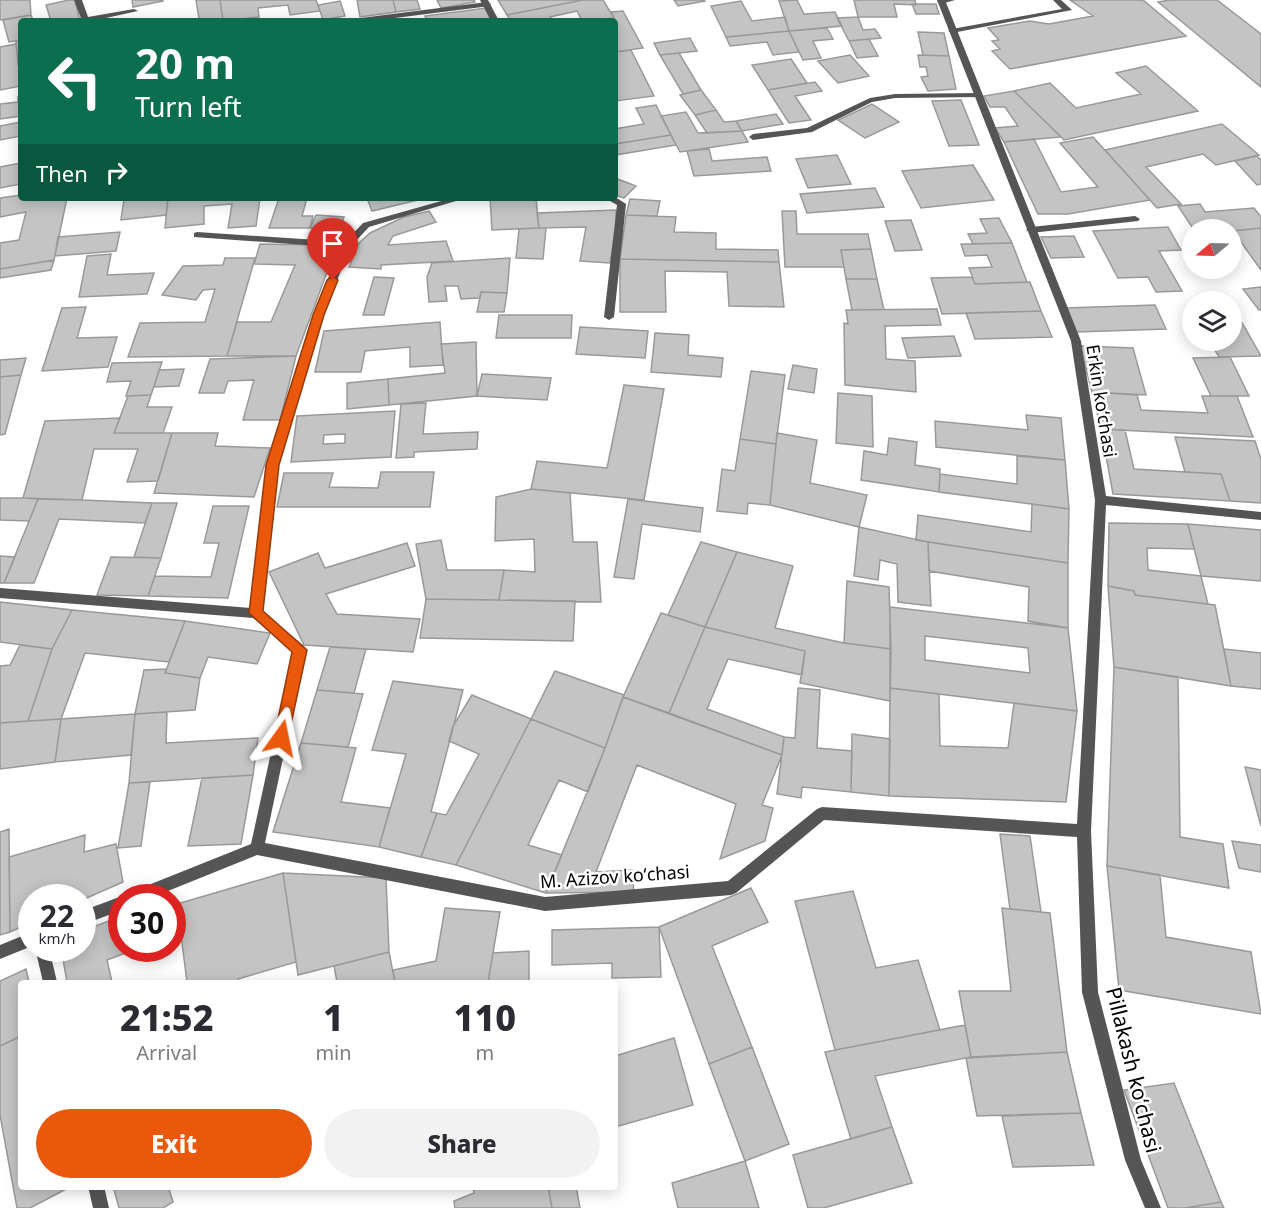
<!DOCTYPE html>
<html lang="en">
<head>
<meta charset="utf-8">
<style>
	body { margin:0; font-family:"Noto Sans",sans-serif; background:#f2f2f3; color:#2b2b33; height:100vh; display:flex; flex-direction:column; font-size:22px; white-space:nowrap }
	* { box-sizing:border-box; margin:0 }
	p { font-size:20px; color:#7c7c81 }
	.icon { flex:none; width:33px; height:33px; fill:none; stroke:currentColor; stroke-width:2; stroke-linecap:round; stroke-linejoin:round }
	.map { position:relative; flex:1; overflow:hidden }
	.drawer { position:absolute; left:18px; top:980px; width:600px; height:210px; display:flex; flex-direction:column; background:#fff; border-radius:6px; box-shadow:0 3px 15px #0003 }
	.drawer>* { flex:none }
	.top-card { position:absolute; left:18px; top:18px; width:600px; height:183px; border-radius:6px; box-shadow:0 3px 15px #0003; background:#0b6e4f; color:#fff; overflow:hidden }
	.needle { width:39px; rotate:251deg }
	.buttons { position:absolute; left:1182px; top:219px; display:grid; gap:12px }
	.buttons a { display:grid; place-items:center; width:60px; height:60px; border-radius:50%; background:#fff; box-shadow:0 3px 15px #0003; font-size:30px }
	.speed { position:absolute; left:18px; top:884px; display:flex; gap:12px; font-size:30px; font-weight:700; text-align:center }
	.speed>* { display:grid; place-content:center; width:78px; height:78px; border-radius:50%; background:#fff; box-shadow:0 3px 15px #0003; line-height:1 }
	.speed small { font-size:15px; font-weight:400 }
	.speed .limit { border:9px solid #d22; background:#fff; color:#111 }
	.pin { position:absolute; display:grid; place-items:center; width:51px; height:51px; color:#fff; margin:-62px -26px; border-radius:50% 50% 50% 0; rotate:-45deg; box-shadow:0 0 6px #0007 }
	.pin .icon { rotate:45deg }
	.me { position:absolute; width:66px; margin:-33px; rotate:12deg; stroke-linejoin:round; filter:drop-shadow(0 0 4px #0008) }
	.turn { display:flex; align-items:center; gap:21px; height:126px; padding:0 18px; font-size:27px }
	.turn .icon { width:78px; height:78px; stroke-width:2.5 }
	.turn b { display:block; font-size:42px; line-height:51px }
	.then { display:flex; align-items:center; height:57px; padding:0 18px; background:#0003; gap:12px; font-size:22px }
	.eta { display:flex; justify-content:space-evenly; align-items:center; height:102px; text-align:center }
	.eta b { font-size:36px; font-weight:800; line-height:42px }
	.action { display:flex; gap:12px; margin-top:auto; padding:12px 18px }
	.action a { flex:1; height:69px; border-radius:36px; background:#ea580c; color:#fff; font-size:24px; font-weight:800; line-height:69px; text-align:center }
	.action a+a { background:#f2f2f3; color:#2b2b33 }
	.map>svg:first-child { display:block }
	.building { fill:#c4c4c4; stroke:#999; stroke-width:1.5; fill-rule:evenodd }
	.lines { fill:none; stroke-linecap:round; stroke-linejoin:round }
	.lane { fill:#555; fill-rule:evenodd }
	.street { fill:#555; fill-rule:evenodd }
	.route { fill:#ea580c; stroke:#983908; stroke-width:1.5 }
	.labels { text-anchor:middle; stroke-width:5; stroke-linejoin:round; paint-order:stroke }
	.street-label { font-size:18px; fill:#000; stroke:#fff }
	.near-street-label { font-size:21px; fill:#000; stroke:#fff }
</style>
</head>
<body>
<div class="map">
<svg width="1261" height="1208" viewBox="0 0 1261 1208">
	<rect width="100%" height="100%" fill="#fff"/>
	<!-- building -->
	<path class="building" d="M 0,0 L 30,0 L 31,15 L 0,20 Z
		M 69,0 L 75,0 L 80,21 L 51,21 L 46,5 Z
		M 132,0 L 162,0 L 163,1 L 133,7 Z
		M 196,0 L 220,0 L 223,21 L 184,21 L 199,19 Z
		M 220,0 L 316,0 L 320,11 L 290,15 L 288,5 L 258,8 L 259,17 L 223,21 Z
		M 357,0 L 393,0 L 396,12 L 360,17 Z
		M 393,0 L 417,0 L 420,9 L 396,12 Z
		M 437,0 L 474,0 L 475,2 L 441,8 Z
		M 498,0 L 583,0 L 507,15 Z
		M 583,0 L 603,0 L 614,18 L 582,21 L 577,11 L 550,17 L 553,21 L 511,21 L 507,15 Z
		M 674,0 L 704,0 L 705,1 L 678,6 Z
		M 797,0 L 804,14 L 835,12 L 842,26 L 789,31 L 779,1 Z
		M 854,0 L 915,0 L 916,5 L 894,4 L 897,17 L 858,17 Z
		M 1070,0 L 1143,0 L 1186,36 L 1010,69 L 992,51 L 1000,49 L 992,41 L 999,40 L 988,28 L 1030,21 L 1049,24 L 1093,16 Z
		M 1170,0 L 1217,0 L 1261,34 L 1261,87 L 1158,2 Z
		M 340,1 L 345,16 L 323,20 L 318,5 Z
		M 741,1 L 752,21 L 785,17 L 789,31 L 726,37 L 711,6 Z
		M 912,4 L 936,4 L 939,14 L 916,14 Z
		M 486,8 L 491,20 L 427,21 L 425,16 Z
		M 623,11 L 643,48 L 615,52 L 615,21 L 594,21 L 614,18 L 611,12 Z
		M 31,15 L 33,21 L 21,21 L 21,40 L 9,42 L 3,20 Z
		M 858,17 L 863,30 L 875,29 L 881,38 L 849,41 L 837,18 Z
		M 827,28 L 833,39 L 813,41 L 821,58 L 803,60 L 789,31 Z
		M 789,31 L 799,52 L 773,55 L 767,42 L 730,46 L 726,37 Z
		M 918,32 L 944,33 L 949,56 L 923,55 Z
		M 690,38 L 697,51 L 660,55 L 654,43 Z
		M 869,39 L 878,56 L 857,58 L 849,41 Z
		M 21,40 L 21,65 L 18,65 L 16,41 Z
		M 16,44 L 21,86 L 0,90 L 0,47 Z
		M 631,50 L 654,96 L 615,101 L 615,52 Z
		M 679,53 L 701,90 L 683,94 L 660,55 Z
		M 850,55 L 869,76 L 838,83 L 818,61 Z
		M 918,55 L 949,56 L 956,89 L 928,91 L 921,77 L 928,76 L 926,67 L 920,67 Z
		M 791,59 L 807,83 L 768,90 L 752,65 Z
		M 1146,66 L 1198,111 L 1064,140 L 1014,91 L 1050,83 L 1076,108 L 1141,94 L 1116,73 Z
		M 815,82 L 822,91 L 795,96 L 811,120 L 789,123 L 768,90 Z
		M 701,90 L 716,110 L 695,115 L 680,95 Z
		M 1014,91 L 1061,137 L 1004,142 L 995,128 L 1018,126 L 1005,107 L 990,107 L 984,96 Z
		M 18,97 L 21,97 L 21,116 L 0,119 L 0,104 L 18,102 Z
		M 961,100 L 979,145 L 949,146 L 932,101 Z
		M 872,104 L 899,122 L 865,138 L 838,120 Z
		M 656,105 L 671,135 L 615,144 L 615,129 L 644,124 L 636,108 Z
		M 716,110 L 724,122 L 736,121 L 742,131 L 707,133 L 695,115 Z
		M 686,112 L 698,133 L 742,131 L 748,142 L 680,152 L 661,116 Z
		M 776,114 L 783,124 L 742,131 L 736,121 Z
		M 21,122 L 21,136 L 0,140 L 0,126 Z
		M 1222,124 L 1259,155 L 1216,165 L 1203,154 L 1146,167 L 1181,204 L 1157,208 L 1105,150 Z
		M 671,135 L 676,145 L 615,155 L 615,144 Z
		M 1093,137 L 1150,200 L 1068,214 L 1038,214 L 1004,142 L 1034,139 L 1061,192 L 1098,187 L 1060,143 Z
		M 709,149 L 712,161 L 767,157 L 771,171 L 694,176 L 687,151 Z
		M 837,155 L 851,184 L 808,188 L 796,159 Z
		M 1257,156 L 1261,160 L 1261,184 L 1257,185 L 1235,161 Z
		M 21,163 L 21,184 L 0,188 L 0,167 Z
		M 973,165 L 994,200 L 921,208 L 902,171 Z
		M 615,178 L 636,186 L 624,198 L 615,195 Z
		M 875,188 L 884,207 L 807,213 L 800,194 Z
		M 21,195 L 21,198 L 67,198 L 54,260 L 0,269 L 0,243 L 19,240 L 26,212 L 0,217 L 0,198 Z
		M 168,198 L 166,215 L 121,220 L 124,199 Z
		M 168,198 L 260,198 L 256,226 L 228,228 L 232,204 L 204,206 L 204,224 L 165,228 Z
		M 279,198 L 307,198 L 302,216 L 313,216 L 310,228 L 269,228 Z
		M 367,198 L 426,198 L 372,211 Z
		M 490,198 L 536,198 L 539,228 L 492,230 Z
		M 630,199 L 660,201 L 657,216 L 626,215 Z
		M 1200,204 L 1205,212 L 1254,208 L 1261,217 L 1261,228 L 1232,231 L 1194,230 L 1178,206 Z
		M 616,210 L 616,227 L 610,263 L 580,261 L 586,227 L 539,228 L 537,213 Z
		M 429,211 L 436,222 L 393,236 L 388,245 L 446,241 L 453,261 L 381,265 L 381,269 L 349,267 L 359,243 L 370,233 L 404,217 Z
		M 782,211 L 796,211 L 797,234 L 868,234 L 871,249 L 841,250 L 844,267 L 785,267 Z
		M 316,215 L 344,217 L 339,230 L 310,228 Z
		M 626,215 L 676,217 L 674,232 L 716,233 L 716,249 L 778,250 L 779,262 L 620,259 Z
		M 999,218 L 1012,243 L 973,244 L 968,234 L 987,233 L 980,219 Z
		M 911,220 L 922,250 L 895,251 L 885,221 Z
		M 1168,227 L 1181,250 L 1159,251 L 1182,291 L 1156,292 L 1148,277 L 1118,278 L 1093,231 Z
		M 539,228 L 546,228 L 543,259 L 516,258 L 519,229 Z
		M 1261,228 L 1261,270 L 1233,231 Z
		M 120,232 L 116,251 L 55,256 L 58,237 Z
		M 1074,236 L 1084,257 L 1051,258 L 1041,237 Z
		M 1012,243 L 1027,282 L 975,284 L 969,268 L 992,267 L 987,255 L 965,256 L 961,244 Z
		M 260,244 L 321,245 L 333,256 L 296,356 L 227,356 L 237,322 L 271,322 L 295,265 L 254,264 Z
		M 871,249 L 877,279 L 846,279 L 841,250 Z
		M 111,254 L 107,275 L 154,273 L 147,294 L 79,297 L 87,256 Z
		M 225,258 L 255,258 L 227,356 L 128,357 L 140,323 L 205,322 L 215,289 L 203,290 L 196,300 L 162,295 L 183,266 L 223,265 Z
		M 510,258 L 507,293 L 481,292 L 480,298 L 461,299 L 458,286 L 445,286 L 447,301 L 429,302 L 427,277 L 432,263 Z
		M 620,259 L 779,262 L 784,307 L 729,306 L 727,272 L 665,271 L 666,312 L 620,312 Z
		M 54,260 L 51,270 L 0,278 L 0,269 Z
		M 374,277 L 394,278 L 384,315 L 363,315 Z
		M 972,277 L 975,284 L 1030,282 L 1041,311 L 942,314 L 931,278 Z
		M 846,279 L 877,279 L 884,310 L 852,310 Z
		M 1261,287 L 1261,310 L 1259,310 L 1243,289 Z
		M 481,292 L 507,293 L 504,312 L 477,312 Z
		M 1155,305 L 1166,329 L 1076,332 L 1066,308 Z
		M 86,307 L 77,338 L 117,337 L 108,367 L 42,371 L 62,308 Z
		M 1232,307 L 1233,307 L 1261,356 L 1219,357 L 1209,340 L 1232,340 Z
		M 937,309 L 941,325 L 885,326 L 886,359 L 915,361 L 916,392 L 845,385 L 844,323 L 848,324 L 846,310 Z
		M 1041,311 L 1052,337 L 975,339 L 966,313 Z
		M 499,315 L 572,315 L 571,338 L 496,338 Z
		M 440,322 L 443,365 L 410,367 L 410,347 L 365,351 L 361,372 L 315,372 L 324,331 Z
		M 580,327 L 648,331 L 645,358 L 576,354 Z
		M 655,333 L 689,335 L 688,355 L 723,358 L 721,377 L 651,372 Z
		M 954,336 L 961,356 L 908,358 L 902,338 Z
		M 476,342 L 477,396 L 389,405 L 388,379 L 445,373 L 441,344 Z
		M 1080,346 L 1133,348 L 1146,395 L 1092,392 Z
		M 296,356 L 280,420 L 243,420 L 254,380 L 228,381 L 224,393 L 199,393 L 210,359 Z
		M 1230,357 L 1249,396 L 1211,396 L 1193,358 Z
		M 26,358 L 21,375 L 0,377 L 0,360 Z
		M 162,362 L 151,395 L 126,396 L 131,381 L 107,382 L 112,363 Z
		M 793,365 L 817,369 L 814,393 L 788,389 Z
		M 184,369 L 179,386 L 154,387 L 159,370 Z
		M 751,371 L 785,375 L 776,444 L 740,439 Z
		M 482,374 L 551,378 L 547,400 L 477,396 Z
		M 21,375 L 5,434 L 0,435 L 0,377 Z
		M 388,379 L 389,405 L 347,409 L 347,383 Z
		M 624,385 L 664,389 L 644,500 L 531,489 L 537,461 L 607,468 Z
		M 1092,392 L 1137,395 L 1141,410 L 1208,413 L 1202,396 L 1237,396 L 1253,437 L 1101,429 Z
		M 838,393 L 872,396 L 873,447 L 836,443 Z
		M 151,395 L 147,407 L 172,407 L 163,433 L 114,433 L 128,396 Z
		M 426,403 L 423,434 L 478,432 L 477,449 L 414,452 L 414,457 L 396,458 L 401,404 Z
		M 395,411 L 391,457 L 291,462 L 297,416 ZM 345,434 L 345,443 L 323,444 L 324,435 Z
		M 1026,415 L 1061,418 L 1065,460 L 936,447 L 935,421 L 1028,430 Z
		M 120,418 L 114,433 L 172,433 L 158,481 L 127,482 L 138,449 L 94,449 L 82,500 L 23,498 L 45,421 Z
		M 1101,429 L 1125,430 L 1134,469 L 1221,474 L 1230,501 L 1113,494 Z
		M 172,433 L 218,433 L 215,446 L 270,448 L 254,497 L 154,493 Z
		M 777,433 L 817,440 L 810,483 L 867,495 L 859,527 L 770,505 Z
		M 1175,437 L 1255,441 L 1261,459 L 1261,503 L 1230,501 L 1221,474 L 1185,472 Z
		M 889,438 L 917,442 L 915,465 L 940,469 L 939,492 L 861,480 L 864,451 L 887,455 Z
		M 740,439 L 776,444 L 770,505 L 748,503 L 747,514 L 717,511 L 722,469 L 735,471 Z
		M 1017,456 L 1065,460 L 1069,509 L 939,492 L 940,474 L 1017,484 Z
		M 381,472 L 434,472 L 430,507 L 277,507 L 284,473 L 333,473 L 329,487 L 378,488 Z
		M 531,489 L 570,493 L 573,542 L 597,542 L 601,602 L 499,600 L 504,570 L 535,572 L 534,539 L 495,541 L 496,497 Z
		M 0,498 L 23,498 L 38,499 L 29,521 L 0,520 Z
		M 38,499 L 82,500 L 152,503 L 145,523 L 59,519 L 34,583 L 4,583 Z
		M 628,499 L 703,508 L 700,532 L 642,524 L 634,579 L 614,577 Z
		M 152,503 L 177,503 L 161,558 L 134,557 Z
		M 1032,504 L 1069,509 L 1068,563 L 916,540 L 918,515 L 1031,532 Z
		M 213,506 L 249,506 L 228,598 L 148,596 L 155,576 L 211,577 L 219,543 L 204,543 Z
		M 1109,523 L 1188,524 L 1194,549 L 1147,548 L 1148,570 L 1201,576 L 1208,604 L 1135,595 L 1134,591 L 1108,586 Z
		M 1188,524 L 1261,530 L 1261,581 L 1201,576 Z
		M 859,527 L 928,542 L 931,606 L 898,602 L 897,564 L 880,560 L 878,580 L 854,576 Z
		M 441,540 L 447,570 L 504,570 L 499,600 L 426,599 L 416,544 Z
		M 701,542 L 737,552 L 705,627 L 668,615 Z
		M 928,542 L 1068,563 L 1068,628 L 1028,621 L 1029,587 L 929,571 Z
		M 407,543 L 415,566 L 326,594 L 337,614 L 420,619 L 413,652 L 304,645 L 269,572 L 318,553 L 325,568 Z
		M 737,552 L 793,566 L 775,628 L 844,643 L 891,649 L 890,701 L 800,683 L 805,651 L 705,627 Z
		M 0,556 L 15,557 L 4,583 L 0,583 Z
		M 111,557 L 161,558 L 148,596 L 97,595 Z
		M 847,581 L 889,587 L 891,649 L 844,643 Z
		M 1108,586 L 1134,591 L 1135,595 L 1215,605 L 1231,686 L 1114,667 Z
		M 426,599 L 575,601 L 573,641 L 420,638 Z
		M 0,602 L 72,610 L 52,649 L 0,642 Z
		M 890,607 L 1068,628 L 1077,711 L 890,688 ZM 925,636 L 1028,648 L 1030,673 L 925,660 Z
		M 72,610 L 185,621 L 169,662 L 85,653 L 61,719 L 28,721 L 52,649 Z
		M 661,613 L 705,627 L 669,713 L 623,697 Z
		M 185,621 L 270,633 L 257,664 L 208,657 L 200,678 L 165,673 Z
		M 705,627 L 805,651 L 802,675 L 728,659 L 707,709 L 784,737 L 782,755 L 669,713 Z
		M 20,645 L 52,649 L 28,721 L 0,723 L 0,666 L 10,665 Z
		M 330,647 L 366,649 L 354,693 L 317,690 Z
		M 1224,649 L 1261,653 L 1261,689 L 1231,686 Z
		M 1114,667 L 1178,677 L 1180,837 L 1223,844 L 1229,888 L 1107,866 Z
		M 166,669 L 165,673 L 200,678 L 195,710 L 135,714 L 144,670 Z
		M 555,671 L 624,695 L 605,748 L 531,719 Z
		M 393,681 L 463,690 L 431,812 L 437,813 L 421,857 L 379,847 L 406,754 L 372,750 Z
		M 798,688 L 820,690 L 817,748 L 852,751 L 851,792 L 802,787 L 801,798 L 777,794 L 784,737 L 795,738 Z
		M 890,688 L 939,694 L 940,746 L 1008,748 L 1014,703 L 1077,711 L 1066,802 L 889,796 Z
		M 317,690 L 363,694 L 348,747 L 301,743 Z
		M 472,695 L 531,719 L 456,865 L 421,857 L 437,813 L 446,815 L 479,754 L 449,741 L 453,726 Z
		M 623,697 L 782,755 L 762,805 L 773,808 L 765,841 L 720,859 L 736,804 L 637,765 L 596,872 L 632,870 L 634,892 L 546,893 L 605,748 Z
		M 167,712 L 166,743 L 258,738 L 253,775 L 129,783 L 135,714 Z
		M 135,714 L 131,755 L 55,762 L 61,719 Z
		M 61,719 L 55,762 L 0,769 L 0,723 Z
		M 531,719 L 605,748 L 588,792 L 559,780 L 528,845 L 562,855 L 546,893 L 456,865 Z
		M 852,734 L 890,739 L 889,796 L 851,792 Z
		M 301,743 L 356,748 L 341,802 L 390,808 L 379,847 L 273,832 Z
		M 1245,767 L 1261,770 L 1261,826 Z
		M 253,775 L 241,844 L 188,846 L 202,778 Z
		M 150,782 L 141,846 L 118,848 L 129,783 Z
		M 9,829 L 10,932 L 0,935 L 0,832 Z
		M 1000,834 L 1030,836 L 1041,912 L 1010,909 Z
		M 85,835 L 84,852 L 116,844 L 123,882 L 82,900 L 82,897 L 32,897 L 32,922 L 10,932 L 9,857 Z
		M 1232,841 L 1261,845 L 1261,872 L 1239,868 Z
		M 1107,866 L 1160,875 L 1166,937 L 1251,952 L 1261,1014 L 1119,990 Z
		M 283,873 L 386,878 L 389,952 L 298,975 Z
		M 283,873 L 296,962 L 238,979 L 239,982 L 187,982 L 177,904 Z
		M 751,888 L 768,922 L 712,946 L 752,1047 L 709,1064 L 659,927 Z
		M 853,891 L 876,968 L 918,960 L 940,1030 L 835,1050 L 795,901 Z
		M 445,908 L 500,912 L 488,982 L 395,982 L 393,970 L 436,961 Z
		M 1002,908 L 1050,913 L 1067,1052 L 971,1057 L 959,991 L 1011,991 Z
		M 122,916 L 122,948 L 139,948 L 107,960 L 112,982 L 67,982 L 61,948 L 82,948 L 82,931 Z
		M 659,927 L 661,977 L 612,978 L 612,963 L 552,965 L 552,930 Z
		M 529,951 L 529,982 L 488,982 L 493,953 Z
		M 389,952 L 395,982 L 337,982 L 334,966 Z
		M 26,969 L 29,982 L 21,982 L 21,1036 L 0,1046 L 0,981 Z
		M 965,1025 L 971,1057 L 875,1076 L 892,1127 L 851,1139 L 825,1052 Z
		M 21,1036 L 21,1186 L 70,1187 L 30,1208 L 17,1208 L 0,1115 L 0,1046 Z
		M 674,1038 L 693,1105 L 615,1127 L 615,1056 Z
		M 752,1047 L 789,1144 L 745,1161 L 709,1064 Z
		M 1067,1052 L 1081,1113 L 977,1116 L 966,1058 Z
		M 1174,1083 L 1221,1202 L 1185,1208 L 1168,1208 L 1124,1090 Z
		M 1081,1113 L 1094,1165 L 1013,1167 L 1002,1116 Z
		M 892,1127 L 912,1183 L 824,1208 L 808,1208 L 793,1155 Z
		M 745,1161 L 759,1208 L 678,1208 L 672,1183 Z
		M 113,1186 L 168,1186 L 173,1202 L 163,1208 L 119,1208 Z
		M 473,1186 L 548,1186 L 552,1208 L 455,1208 L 454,1201 L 474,1193 Z
		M 548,1186 L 576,1186 L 580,1208 L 552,1208 Z
		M 1221,1202 L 1224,1208 L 1185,1208 Z"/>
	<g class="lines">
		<!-- lane -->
		<path class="lane" d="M 74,0 L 82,0 L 88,17 L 134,9 L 138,11 L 92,21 L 82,21 Z
			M 940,0 L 955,0 L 941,4 L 937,2 Z
			M 1053,0 L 1061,0 L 1072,10 L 952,33 L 948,31 L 952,29 L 1062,9 Z
			M 487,2 L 491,4 L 490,6 L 371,21 L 349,21 L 353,19 Z
			M 978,93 L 982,95 L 981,97 L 895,98 L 872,102 L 812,132 L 753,140 L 749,137 L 753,134 L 807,128 L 870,98 L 895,94 Z
			M 1135,216 L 1140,219 L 1138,221 L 1031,233 L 1026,230 L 1031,227 Z
			M 197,232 L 347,242 L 352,245 L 347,248 L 194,237 L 194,233 Z
			M 35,948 L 49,948 L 57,982 L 43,982 Z
			M 88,1186 L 104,1186 L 109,1208 L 93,1208 Z"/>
		<!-- street -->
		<path class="street" d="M 480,0 L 488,0 L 499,21 L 491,21 Z
			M 937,0 L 945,0 L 1081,341 L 1106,496 L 1261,512 L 1261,520 L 1106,505 L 1091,831 L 1098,992 L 1141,1160 L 1161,1208 L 1145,1208 L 1125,1160 L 1082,992 L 1077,837 L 824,820 L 736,893 L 731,895 L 545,911 L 257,855 L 153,897 L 129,897 L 131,892 L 251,844 L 293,652 L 253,618 L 0,598 L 0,588 L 251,608 L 268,465 L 313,315 L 342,245 L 363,223 L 452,198 L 466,198 L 369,227 L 351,246 L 323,315 L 278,465 L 262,611 L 304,646 L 306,650 L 265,843 L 545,897 L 728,881 L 817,809 L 822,807 L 1077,824 L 1095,500 L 1071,341 Z
			M 615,197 L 626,204 L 614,317 L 609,320 L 604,317 L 617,205 L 605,198 Z
			M 122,896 L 124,897 L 122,897 L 122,910 L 82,925 L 82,911 Z
			M 32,932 L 32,946 L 0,959 L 0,945 Z"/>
	</g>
	<!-- route -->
	<path class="route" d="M 333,276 L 338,280 L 324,315 L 279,465 L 263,611 L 307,650 L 288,738 L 286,743 L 281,745 L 276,743 L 274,738 L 292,652 L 249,613 L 266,465 L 313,315 L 327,280 Z"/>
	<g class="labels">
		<!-- street labels -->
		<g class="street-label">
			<text transform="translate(1101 401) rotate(81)" y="6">Erkin koʻchasi</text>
			<text transform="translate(615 877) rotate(-4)" y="6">M. Azizov koʻchasi</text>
		</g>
		<!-- near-street labels -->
		<g class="near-street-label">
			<text transform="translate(1133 1070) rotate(76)" y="7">Pillakash koʻchasi</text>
		</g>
	</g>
</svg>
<div class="buttons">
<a><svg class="needle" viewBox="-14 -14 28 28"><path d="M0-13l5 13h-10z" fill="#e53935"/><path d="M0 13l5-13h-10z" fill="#7c7c81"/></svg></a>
<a><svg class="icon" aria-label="layers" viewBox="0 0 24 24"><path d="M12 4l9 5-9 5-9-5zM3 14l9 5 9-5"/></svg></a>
</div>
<div class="speed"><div>22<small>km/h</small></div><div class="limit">30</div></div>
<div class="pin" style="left:333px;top:280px;background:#d93025"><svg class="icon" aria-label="arrive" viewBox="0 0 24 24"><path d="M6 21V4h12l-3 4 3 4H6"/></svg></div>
<svg class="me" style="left:281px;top:738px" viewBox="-20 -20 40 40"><path d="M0-17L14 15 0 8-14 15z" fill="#ea580c" stroke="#fff" stroke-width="4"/></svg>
<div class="top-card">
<div class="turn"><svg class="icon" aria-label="left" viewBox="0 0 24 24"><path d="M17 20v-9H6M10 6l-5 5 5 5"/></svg><div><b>20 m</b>Turn left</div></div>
<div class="then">Then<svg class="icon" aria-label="right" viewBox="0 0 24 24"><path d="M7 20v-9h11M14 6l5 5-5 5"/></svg></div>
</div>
<section class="drawer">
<div class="eta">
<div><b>21:52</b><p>Arrival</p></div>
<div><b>1</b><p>min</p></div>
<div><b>110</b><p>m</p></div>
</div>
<div class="action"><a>Exit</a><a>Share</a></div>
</section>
</div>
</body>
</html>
